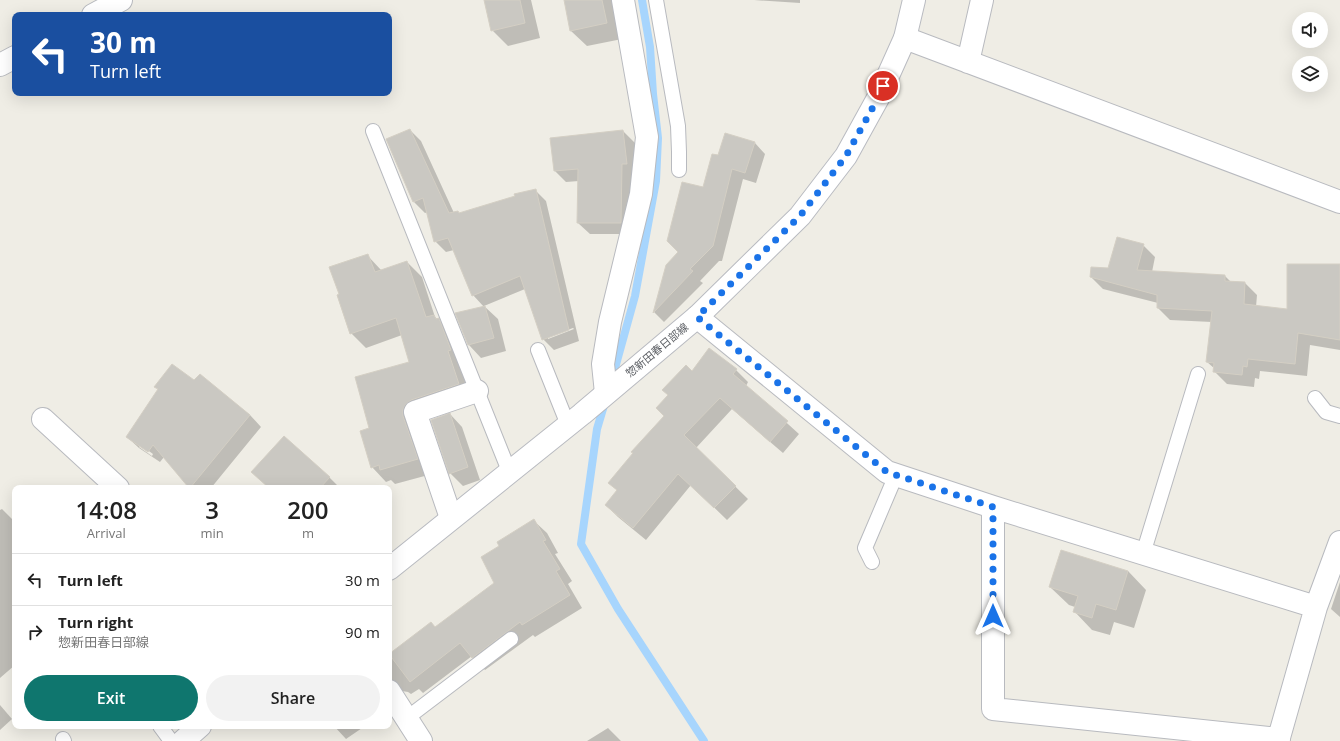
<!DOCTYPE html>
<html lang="en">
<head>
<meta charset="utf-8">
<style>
	body { margin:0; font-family:"Open Sans","Noto Sans JP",sans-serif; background:#f2f2f2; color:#222; height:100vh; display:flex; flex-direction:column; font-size:15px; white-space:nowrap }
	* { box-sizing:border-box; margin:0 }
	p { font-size:13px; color:#767676 }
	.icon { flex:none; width:22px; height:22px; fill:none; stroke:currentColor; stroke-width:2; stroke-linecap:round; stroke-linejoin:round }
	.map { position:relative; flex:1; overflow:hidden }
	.details { position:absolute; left:12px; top:485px; width:380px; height:244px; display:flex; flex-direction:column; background:#fff; border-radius:8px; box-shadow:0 4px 16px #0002 }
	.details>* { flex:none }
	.banner { position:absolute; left:12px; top:12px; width:380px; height:84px; border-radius:8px; box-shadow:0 4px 16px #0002; background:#1a4fa0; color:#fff; overflow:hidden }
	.controls { position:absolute; left:1292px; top:12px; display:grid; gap:8px }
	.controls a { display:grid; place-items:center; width:36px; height:36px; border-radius:50%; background:#fff; box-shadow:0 4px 16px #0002; font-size:20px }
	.pin { position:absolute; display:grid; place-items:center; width:34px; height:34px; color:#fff; margin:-17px; border:2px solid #fff; border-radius:50%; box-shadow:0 1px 4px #0007 }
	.me { position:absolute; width:44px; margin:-22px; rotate:0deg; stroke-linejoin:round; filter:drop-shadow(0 0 3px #0008) }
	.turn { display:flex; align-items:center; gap:14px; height:84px; padding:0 12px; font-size:18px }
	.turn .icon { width:52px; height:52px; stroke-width:2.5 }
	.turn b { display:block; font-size:28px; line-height:34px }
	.eta { display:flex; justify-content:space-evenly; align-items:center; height:68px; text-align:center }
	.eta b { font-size:24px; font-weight:600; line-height:28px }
	.button { display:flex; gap:8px; margin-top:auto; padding:8px 12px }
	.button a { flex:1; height:46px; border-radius:24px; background:#0f766e; color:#fff; font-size:16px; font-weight:600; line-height:46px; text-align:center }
	.button a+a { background:#f2f2f2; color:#222 }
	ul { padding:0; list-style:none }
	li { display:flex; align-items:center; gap:12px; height:52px; padding:0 12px; border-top:1px solid #e0e0e0 }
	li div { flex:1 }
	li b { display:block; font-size:15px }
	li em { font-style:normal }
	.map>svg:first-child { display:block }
	.shadow { fill:#0003; fill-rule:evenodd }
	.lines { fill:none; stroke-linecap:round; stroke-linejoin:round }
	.stream { stroke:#a7d5fd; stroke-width:8 }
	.building { fill:#cac8c2; stroke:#d4cfc4 }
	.service-casing { stroke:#b8babf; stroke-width:16 }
	.minor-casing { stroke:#b8babf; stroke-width:24 }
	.secondary-casing { stroke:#b9bbc1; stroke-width:24 }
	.service { stroke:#fff; stroke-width:14 }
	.minor { stroke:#fff; stroke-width:22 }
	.secondary { stroke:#fff; stroke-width:22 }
	.route { stroke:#1a73e8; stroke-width:7; stroke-dasharray:0 12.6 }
	.labels { text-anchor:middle; stroke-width:4; stroke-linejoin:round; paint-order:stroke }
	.street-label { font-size:11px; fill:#5d6065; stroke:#fff }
</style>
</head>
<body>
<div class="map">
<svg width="1340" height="741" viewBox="0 0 1340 741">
	<rect width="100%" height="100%" fill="#efede5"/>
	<!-- shadow -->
	<path class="shadow" d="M 485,0 L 531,0 L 540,38 L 508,46 L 492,30 Z
		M 565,0 L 614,0 L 622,39 L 587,46 L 571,31 Z
		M 754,0 L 800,0 L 800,3 Z
		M 410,130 L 421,141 L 454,213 L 460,214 L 535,190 L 546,201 L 579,341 L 554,350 L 543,339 L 525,289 L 484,306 L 498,319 L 506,351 L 481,358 L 469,345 L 456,314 L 484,307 L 473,295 L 454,250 L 446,252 L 435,241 L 428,212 L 425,213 L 414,202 ZM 573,328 L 574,329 L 548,339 L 548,337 Z
		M 623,131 L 635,143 L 638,175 L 632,234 L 590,234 L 578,223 L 579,181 L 566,182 L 555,171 L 551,139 Z
		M 755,143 L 765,154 L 756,183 L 743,179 L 722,261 L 719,261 L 700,281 L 703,283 L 664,322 L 654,312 L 667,266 L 679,253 L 703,188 L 719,157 Z
		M 1143,245 L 1155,257 L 1152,272 L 1225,276 L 1231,282 L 1245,283 L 1257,295 L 1256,307 L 1288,310 L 1340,265 L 1340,350 L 1310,345 L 1307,376 L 1260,371 L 1259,379 L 1255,378 L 1254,387 L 1227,384 L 1214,371 L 1215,369 L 1207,362 L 1212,322 L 1170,320 L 1158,308 L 1158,303 L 1103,289 L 1091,277 L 1109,269 Z
		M 367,255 L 382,271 L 407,262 L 422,277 L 435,317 L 453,334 L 473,398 L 426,414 L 432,474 L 395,484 L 391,480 L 386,482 L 372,467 L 370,429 L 411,363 L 402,335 L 366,348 L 351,333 Z
		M 736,370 L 748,382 L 746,386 L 799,434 L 783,453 L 732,409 L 696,448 L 748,499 L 727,520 L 691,485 L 646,540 L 618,517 L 606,505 L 618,491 L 609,483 L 666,416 L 692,372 Z
		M 200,376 L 250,415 L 261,427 L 211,488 L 190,488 L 164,457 L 160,462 L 139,448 L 127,437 L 159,390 L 195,382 ZM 139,444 L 153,454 L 152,456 L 139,447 Z
		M 450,414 L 462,427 L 480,480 L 463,486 L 450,473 Z
		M 253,472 L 329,477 L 340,488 L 269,488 Z
		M 2,509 L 15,522 L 15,665 L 0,678 L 0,510 Z
		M 534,521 L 547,533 L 558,553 L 555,554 L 572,581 L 568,584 L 582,608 L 535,637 L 533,635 L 485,670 L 472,656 L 423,693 L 419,689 L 411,694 L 408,692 L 402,691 L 395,693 L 389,703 L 389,655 L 431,624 L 435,628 L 496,583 L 501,546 Z
		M 1128,571 L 1146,590 L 1134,628 L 1114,622 L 1110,635 L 1092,630 L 1074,611 L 1075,607 L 1069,605 L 1050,587 Z
		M 1340,582 L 1340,617 L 1331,609 Z
		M 0,705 L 12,719 L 0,730 Z
		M 334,726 L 365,726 L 346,739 Z
		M 608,728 L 621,741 L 587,741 Z"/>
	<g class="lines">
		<!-- stream -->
		<path class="stream" d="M 612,379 L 635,296 L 656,181 L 658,138 L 653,94 L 650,47 L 642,0
			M 605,402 L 597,429 L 581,544 L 618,609 L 704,741"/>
	</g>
	<!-- building -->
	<path class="building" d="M 484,0 L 520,0 L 525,23 L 491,31 Z
		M 564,0 L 602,0 L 607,23 L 570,31 Z
		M 410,129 L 449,213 L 458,211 L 459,213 L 515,196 L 514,194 L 536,189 L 569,330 L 542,340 L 520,276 L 472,296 L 448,238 L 434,242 L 423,198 L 413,202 L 386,139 Z
		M 623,130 L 627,164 L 622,164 L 621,223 L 577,223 L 578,169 L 554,171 L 550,138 Z
		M 725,133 L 755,142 L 745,173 L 732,169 L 713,246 L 690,269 L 693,271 L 653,313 L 666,265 L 678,252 L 667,241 L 682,182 L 703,187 L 712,154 L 718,155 Z
		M 1117,237 L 1144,244 L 1137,270 L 1225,275 L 1225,281 L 1245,282 L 1244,304 L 1287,309 L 1287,264 L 1340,264 L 1340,340 L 1298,333 L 1295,364 L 1248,359 L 1247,367 L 1243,366 L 1242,375 L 1213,372 L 1214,363 L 1206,362 L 1212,311 L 1157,308 L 1157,295 L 1090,277 L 1091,267 L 1108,268 Z
		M 368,254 L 375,272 L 407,261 L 426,317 L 434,315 L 436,319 L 439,318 L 451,350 L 448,351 L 459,384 L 411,400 L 406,404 L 403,409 L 403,416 L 418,459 L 380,470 L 379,465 L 371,468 L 360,431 L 369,428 L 355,377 L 409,362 L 396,318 L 350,334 L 337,295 L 339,294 L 329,267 Z
		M 485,306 L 494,338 L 468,345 L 455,313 Z
		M 709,348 L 737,369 L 733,374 L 788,421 L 770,442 L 720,398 L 684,435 L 736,486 L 714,508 L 678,474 L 633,528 L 605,505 L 617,490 L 608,483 L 633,453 L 631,452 L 664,416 L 656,408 L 668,395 L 662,390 L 686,365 L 692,371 Z
		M 172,364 L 194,380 L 200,374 L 250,415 L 190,488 L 189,488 L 153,445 L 148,452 L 126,437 L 158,389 L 154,387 Z
		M 450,413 L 468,467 L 449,474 L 431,420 Z
		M 284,436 L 330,477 L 320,488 L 269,488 L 251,472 Z
		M 534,519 L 546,540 L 543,541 L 560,569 L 556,571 L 570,595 L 522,625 L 520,622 L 472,658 L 460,643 L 410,682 L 389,654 L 431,622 L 435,627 L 494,583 L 481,557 L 499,546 L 497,542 Z
		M 1061,550 L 1128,571 L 1116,610 L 1096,604 L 1092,618 L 1073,612 L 1078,596 L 1049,587 Z"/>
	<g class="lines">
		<defs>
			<path id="service" d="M 656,0 L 678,126 L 679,152 L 679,170
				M 373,131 L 509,471
				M 538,350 L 568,425
				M 1315,398 L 1326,412 L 1340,416
				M 1143,554 L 1198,374
				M 872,562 L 865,548 L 896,475
				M 407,718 L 511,639
				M 160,726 L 171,741
				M 63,739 L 64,741"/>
			<path id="minor" d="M 93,15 L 121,0
				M 905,38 L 1340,202
				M 968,62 L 982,0
				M 0,65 L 15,57
				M 697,317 L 887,472 L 993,507 L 1316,607
				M 606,393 L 603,364 L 610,322 L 641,194 L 647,137 L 623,0
				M 43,419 L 118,488
				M 993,507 L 993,709 L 1279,739
				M 451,518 L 415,412 L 477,391
				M 389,691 L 421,741
				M 1278,741 L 1316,607 L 1340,542"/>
			<path id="secondary" d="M 389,569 L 582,414 L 697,317 L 800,216 L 846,156 L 878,98 L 905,38 L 914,0
				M 183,741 L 200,726"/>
		</defs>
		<!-- service casing -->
		<use href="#service" class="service-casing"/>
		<!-- minor casing -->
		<use href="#minor" class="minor-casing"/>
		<!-- secondary casing -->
		<use href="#secondary" class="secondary-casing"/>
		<!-- service -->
		<use href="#service" class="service"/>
		<!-- minor -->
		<use href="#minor" class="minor"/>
		<!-- secondary -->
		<use href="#secondary" class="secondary"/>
	</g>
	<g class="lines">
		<!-- route -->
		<path class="route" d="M 883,86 L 878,98 L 846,156 L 800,216 L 697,317 L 887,472 L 993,507 L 993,616"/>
	</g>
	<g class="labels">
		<!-- street labels -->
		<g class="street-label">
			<text transform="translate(657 350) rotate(-40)" y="4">惣新田春日部線</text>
		</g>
	</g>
</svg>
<div class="controls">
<a><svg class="icon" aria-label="sound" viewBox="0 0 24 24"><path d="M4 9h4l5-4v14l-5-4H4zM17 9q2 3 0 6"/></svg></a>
<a><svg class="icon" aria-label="layers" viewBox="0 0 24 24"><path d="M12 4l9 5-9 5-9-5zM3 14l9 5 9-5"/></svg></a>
</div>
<div class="pin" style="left:883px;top:86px;background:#d93025"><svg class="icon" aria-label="arrive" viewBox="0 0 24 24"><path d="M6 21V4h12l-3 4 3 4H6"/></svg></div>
<svg class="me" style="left:993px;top:616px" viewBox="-20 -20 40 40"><path d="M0-17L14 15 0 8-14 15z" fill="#1a73e8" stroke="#fff" stroke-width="4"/></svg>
<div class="banner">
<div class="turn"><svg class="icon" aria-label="left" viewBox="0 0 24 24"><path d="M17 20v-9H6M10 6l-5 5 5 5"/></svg><div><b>30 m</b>Turn left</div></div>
</div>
<section class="details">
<div class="eta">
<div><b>14:08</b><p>Arrival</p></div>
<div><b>3</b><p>min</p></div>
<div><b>200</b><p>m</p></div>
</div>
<ul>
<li><svg class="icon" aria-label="left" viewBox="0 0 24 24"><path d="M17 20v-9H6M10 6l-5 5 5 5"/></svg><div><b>Turn left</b></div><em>30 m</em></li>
<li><svg class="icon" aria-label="right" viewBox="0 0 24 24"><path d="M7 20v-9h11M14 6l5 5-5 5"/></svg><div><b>Turn right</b><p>惣新田春日部線</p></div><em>90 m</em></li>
</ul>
<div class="button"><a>Exit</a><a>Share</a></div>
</section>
</div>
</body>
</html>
